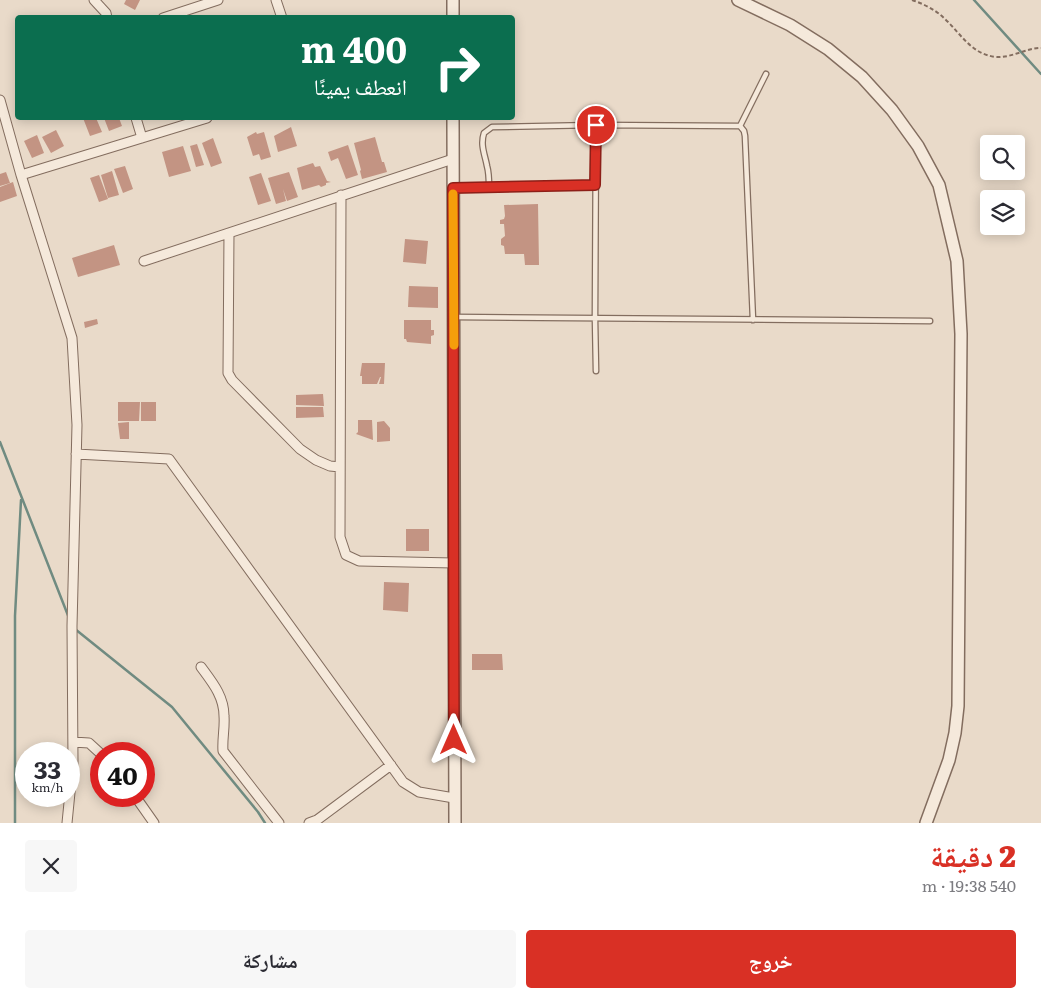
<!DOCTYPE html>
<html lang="ar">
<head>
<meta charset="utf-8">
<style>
	body { margin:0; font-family:Literata,"Noto Naskh Arabic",serif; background:#f7f7f7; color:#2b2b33; direction:rtl; height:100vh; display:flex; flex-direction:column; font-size:19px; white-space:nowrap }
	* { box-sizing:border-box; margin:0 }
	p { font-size:16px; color:#7c7c81 }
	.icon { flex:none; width:28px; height:28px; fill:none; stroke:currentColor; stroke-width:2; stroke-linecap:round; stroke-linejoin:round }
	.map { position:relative; height:823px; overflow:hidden; direction:ltr }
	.details { display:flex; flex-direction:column; background:#fff; flex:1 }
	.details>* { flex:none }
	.guide { position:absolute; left:15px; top:15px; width:500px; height:105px; border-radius:5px; box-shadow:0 2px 12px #0003; direction:rtl; background:#0b6e4f; color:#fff; overflow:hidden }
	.controls { position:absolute; left:980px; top:135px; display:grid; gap:10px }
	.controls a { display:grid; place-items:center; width:45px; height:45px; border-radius:5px; background:#fff; box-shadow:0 2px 12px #0003; font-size:25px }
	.speed { position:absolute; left:15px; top:742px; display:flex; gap:10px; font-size:25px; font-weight:700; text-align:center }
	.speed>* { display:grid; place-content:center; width:65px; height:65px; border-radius:50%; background:#fff; box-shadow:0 2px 12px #0003; line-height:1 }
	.speed small { font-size:12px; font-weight:400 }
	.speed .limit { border:8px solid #d22; background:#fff; color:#111 }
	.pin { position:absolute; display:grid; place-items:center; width:42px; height:42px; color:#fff; margin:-21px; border:2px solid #fff; border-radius:50%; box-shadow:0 1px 5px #0007 }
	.me { position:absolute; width:55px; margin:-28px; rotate:0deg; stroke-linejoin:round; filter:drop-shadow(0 0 4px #0008) }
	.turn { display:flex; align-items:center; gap:18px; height:105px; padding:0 25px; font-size:22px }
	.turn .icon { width:65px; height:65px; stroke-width:2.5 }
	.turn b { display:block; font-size:35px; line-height:42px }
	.round { display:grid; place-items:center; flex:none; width:52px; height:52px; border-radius:5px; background:#f7f7f7 }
	.headline { display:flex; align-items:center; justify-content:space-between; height:85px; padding:0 25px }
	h1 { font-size:30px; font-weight:800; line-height:38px; color:#d93025 }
	.button { display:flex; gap:10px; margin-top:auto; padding:10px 25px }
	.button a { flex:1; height:58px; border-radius:5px; background:#d93025; color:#fff; font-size:20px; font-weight:800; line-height:58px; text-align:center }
	.button a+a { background:#f7f7f7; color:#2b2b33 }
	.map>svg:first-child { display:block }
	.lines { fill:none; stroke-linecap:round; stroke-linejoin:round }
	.stream { stroke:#708b81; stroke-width:2.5 }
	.building { fill:#c39483 }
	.service-casing { stroke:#836d5f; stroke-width:7 }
	.minor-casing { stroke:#836d5f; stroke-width:11 }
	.tertiary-casing { stroke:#836d5f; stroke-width:14 }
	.path { stroke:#836d5f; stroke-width:2; stroke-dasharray:4 2.5; stroke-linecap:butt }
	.service { stroke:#f5e9db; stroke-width:4.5 }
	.minor { stroke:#f5e9db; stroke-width:9 }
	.tertiary { stroke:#f5e9db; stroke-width:11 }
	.route-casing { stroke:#8d1f18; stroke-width:12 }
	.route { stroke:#d93025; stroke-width:9 }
	.slow { stroke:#f59e0b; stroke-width:9 }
</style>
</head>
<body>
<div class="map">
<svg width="1041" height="823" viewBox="0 0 1041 823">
	<rect width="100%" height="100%" fill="#e9dac9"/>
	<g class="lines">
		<!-- stream -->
		<path class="stream" d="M 974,0 L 1041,74
			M 0,442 L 69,618
			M 75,629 L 172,707 L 258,812 L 265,823
			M 15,823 L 15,616 L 21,500"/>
	</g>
	<!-- building -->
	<path class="building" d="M 126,0 L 140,0 L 135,10 L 124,4 Z
		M 83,118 L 96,118 L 102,132 L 90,136 Z
		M 104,118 L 119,118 L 122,126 L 109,131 Z
		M 291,127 L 297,146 L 278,152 L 274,136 Z
		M 56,130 L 64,146 L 51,153 L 42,137 Z
		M 256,132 L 257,134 L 264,132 L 271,157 L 261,160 L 259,154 L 253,156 L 247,137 Z
		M 37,135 L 44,153 L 32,158 L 24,141 Z
		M 375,137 L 382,162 L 384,162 L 387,172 L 362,179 L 360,171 L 361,170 L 354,143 Z
		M 213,138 L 222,163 L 211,167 L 202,143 Z
		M 197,144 L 204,165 L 196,167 L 190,146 Z
		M 348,145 L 358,175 L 346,179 L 338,158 L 331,161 L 328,152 Z
		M 183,146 L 191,171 L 169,177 L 162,152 Z
		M 313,163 L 315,167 L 320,166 L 327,181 L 331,182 L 326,183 L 326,185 L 321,187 L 319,185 L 302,190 L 297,168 Z
		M 125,166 L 133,189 L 123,193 L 114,169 Z
		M 112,171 L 119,195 L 108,198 L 101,175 Z
		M 6,172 L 10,183 L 0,186 L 0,174 Z
		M 289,172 L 298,197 L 287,201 L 283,189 L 286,201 L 276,204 L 268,178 Z
		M 261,173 L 271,201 L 258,205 L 249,177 Z
		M 99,175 L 108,199 L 99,202 L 90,178 Z
		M 13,182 L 17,196 L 0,202 L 0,187 Z
		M 538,204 L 539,265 L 525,265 L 524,254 L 505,254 L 504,246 L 501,245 L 501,239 L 505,236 L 504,224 L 500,224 L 500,220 L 504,219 L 505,216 L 504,205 Z
		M 405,239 L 428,241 L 426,264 L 403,262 Z
		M 114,245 L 120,265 L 78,277 L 72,258 Z
		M 409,286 L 438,287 L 438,308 L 408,307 Z
		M 97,319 L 98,324 L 85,328 L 84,322 Z
		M 404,320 L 431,320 L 431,330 L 434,330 L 434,335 L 431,336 L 431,344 L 407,342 L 406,339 L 404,339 Z
		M 362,363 L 385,363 L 384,384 L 379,384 L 381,377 L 380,377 L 377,384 L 362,384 L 362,376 L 360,376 Z
		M 323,394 L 324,406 L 296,405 L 296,395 Z
		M 118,402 L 140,402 L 139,421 L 118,421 Z
		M 141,402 L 156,402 L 156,421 L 141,421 Z
		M 296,407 L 323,407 L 324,417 L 296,418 Z
		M 358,420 L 372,420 L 373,440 L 356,434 L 358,432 Z
		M 384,421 L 390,428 L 390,441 L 377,442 L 377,422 Z
		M 129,422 L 129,439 L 120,439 L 118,423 Z
		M 406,529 L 429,529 L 429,551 L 406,551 Z
		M 384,582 L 409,583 L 408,612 L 383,610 Z
		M 472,654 L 502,654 L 503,670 L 472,670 Z"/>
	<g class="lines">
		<defs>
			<path id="service" d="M 596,125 L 595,318 L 596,371
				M 740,126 L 766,74
				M 489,187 C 489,180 489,173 487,166 C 485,155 480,145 484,133 L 492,127 L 596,125 L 740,126 L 744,131 L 745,136 L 753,320
				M 454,188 L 595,185
				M 455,317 L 930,321"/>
			<path id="minor" d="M 94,0 L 106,13 L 107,18
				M 276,0 L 282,18
				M 163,18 L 218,0
				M 0,100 L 21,175 L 72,338 L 77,425 L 72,626 L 73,762 L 67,823
				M 136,118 L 142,138
				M 21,175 L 207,118
				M 341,195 L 340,537 L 346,555 L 359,561 L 454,563
				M 229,233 L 228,373 L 232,380 L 300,449 L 316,460 L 330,466 L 340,467
				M 144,261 L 453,159
				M 76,454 L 169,459 L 403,782 L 419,792 L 454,798
				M 201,667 C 212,682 224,696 224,716 C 225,728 222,739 223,751 L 279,823
				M 73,742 L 89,743 L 101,754
				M 135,796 L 154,823
				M 309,823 L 317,820 L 391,765"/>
			<path id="tertiary" d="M 738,0 L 790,25 L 828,49 L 862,77 L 892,110 L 918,146 L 939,185 L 957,261 L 961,334 L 958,706 L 955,733 L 949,760 L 926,823
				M 453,18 L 453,0
				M 453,118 L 455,823"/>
		</defs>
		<!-- service casing -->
		<use href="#service" class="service-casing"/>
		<!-- minor casing -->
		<use href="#minor" class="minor-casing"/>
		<!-- tertiary casing -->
		<use href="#tertiary" class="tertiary-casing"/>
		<!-- path -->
		<path class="path" d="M 912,0 C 924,4 936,10 945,19 C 962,35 971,54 996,57 C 1012,58 1026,48 1041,48"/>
		<!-- service -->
		<use href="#service" class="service"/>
		<!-- minor -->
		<use href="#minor" class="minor"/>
		<!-- tertiary -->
		<use href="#tertiary" class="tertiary"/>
	</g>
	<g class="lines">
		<defs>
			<path id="route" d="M 454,740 L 453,188 L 595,185 L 596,125"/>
		</defs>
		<!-- route casing -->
		<use href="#route" class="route-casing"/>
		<!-- route -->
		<use href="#route" class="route"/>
		<!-- slow -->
		<path class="slow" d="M 453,194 L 454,345"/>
	</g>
</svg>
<div class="controls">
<a><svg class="icon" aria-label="search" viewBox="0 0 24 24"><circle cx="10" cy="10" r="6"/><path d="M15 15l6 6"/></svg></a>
<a><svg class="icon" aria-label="layers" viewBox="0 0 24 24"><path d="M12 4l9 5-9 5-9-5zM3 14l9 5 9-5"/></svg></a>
</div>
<div class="speed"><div>33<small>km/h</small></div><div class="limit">40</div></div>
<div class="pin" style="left:596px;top:125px;background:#d93025"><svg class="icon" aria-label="arrive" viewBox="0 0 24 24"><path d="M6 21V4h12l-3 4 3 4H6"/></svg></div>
<svg class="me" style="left:454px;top:740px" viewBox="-20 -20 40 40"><path d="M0-17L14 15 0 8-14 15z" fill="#d93025" stroke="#fff" stroke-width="4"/></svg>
<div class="guide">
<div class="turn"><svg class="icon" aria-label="right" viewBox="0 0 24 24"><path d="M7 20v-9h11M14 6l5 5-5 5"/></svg><div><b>400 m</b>انعطف يمينًا</div></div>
</div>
</div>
<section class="details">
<div class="headline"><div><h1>2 دقيقة</h1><p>540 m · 19:38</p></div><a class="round"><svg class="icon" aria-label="close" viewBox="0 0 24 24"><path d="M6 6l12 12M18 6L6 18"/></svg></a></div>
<div class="button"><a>خروج</a><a>مشاركة</a></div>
</section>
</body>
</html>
